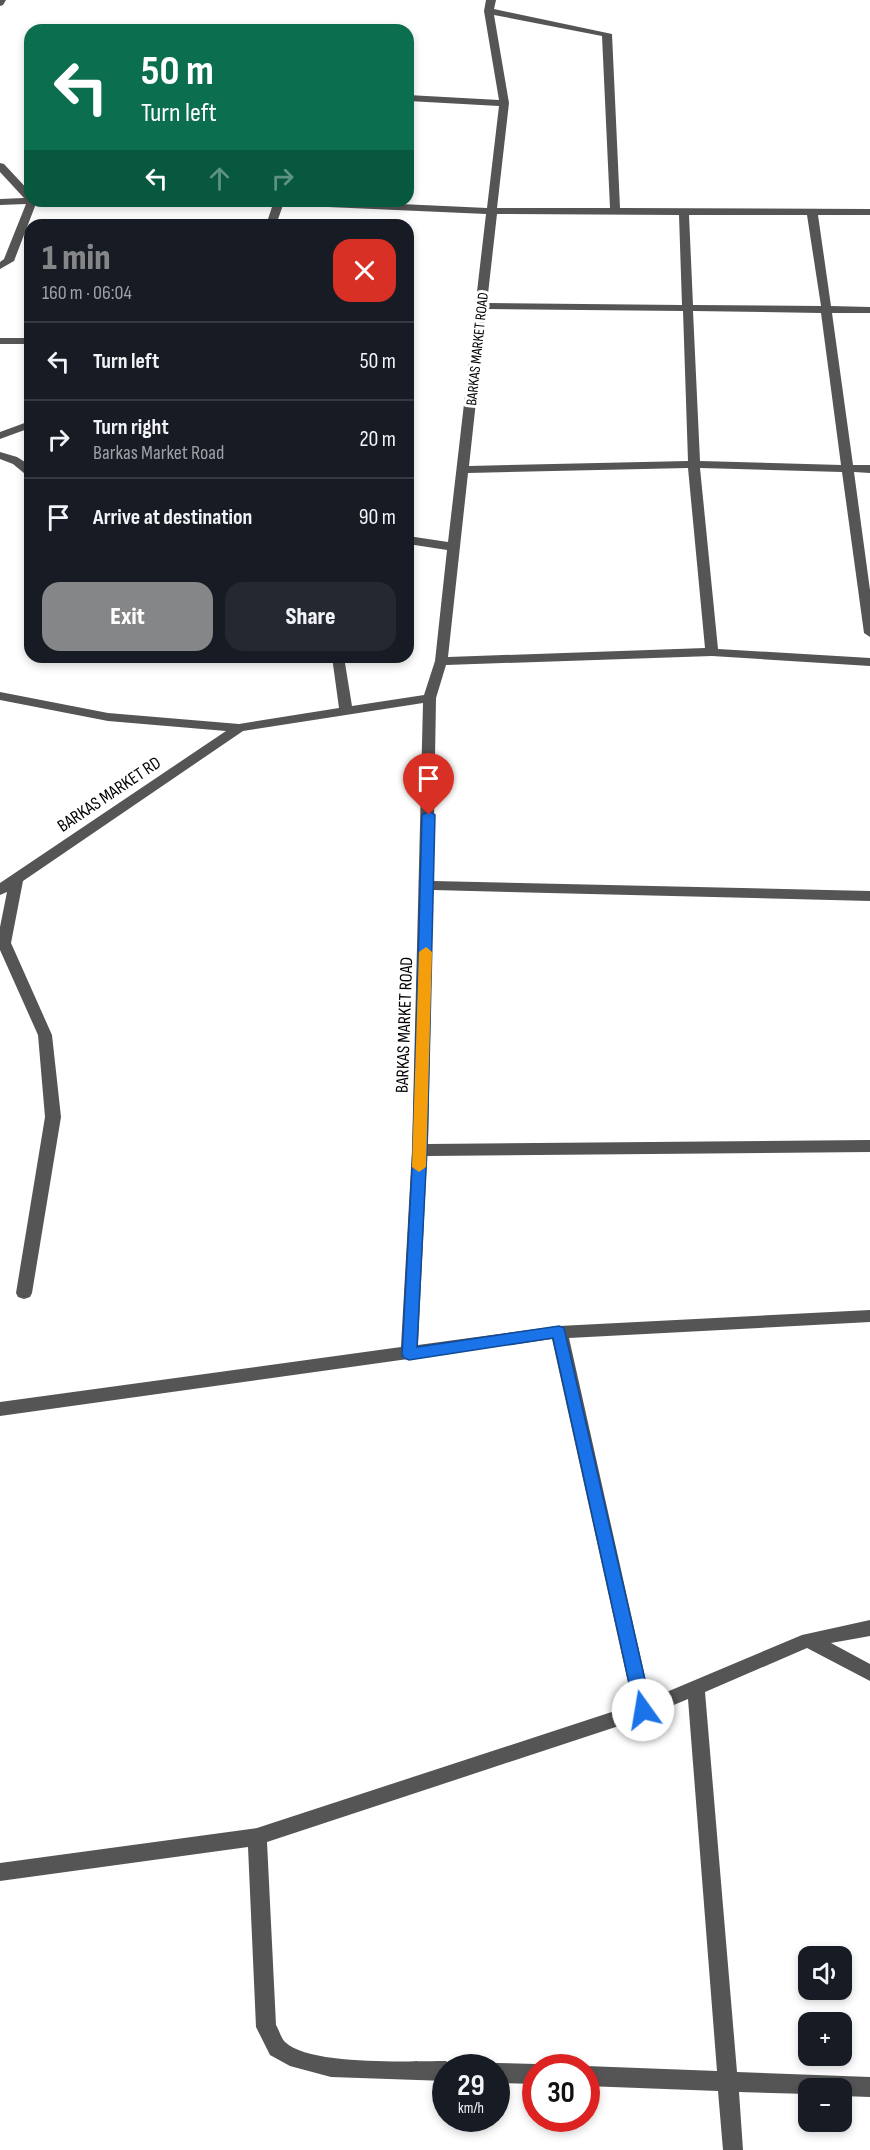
<!DOCTYPE html>
<html lang="en">
<head>
<meta charset="utf-8">
<style>
	body { margin:0; font-family:"Sofia Sans Condensed",sans-serif; background:#242831; color:#f1f3f6; height:100vh; display:flex; flex-direction:column; font-size:22px; white-space:nowrap }
	* { box-sizing:border-box; margin:0 }
	p { font-size:20px; color:#9ea1a6 }
	.icon { flex:none; width:33px; height:33px; fill:none; stroke:currentColor; stroke-width:2; stroke-linecap:round; stroke-linejoin:round }
	.map { position:relative; flex:1; overflow:hidden }
	.sheet { position:absolute; left:24px; top:219px; width:390px; height:444px; display:flex; flex-direction:column; background:#171b24; border-radius:18px; box-shadow:0 3px 9px #0003 }
	.sheet>* { flex:none }
	.guide { position:absolute; left:24px; top:24px; width:390px; height:183px; border-radius:18px; box-shadow:0 3px 9px #0003; background:#0b6e4f; color:#fff; overflow:hidden }
	.controls { position:absolute; left:798px; top:1946px; display:grid; gap:12px }
	.controls a { display:grid; place-items:center; width:54px; height:54px; border-radius:12px; background:#171b24; box-shadow:0 3px 9px #0003; font-size:30px }
	.speed { position:absolute; left:432px; top:2054px; display:flex; gap:12px; font-size:30px; font-weight:700; text-align:center }
	.speed>* { display:grid; place-content:center; width:78px; height:78px; border-radius:50%; background:#171b24; box-shadow:0 3px 9px #0003; line-height:1 }
	.speed small { font-size:15px; font-weight:400 }
	.speed .limit { border:9px solid #d22; background:#fff; color:#111 }
	.pin { position:absolute; display:grid; place-items:center; width:51px; height:51px; color:#fff; margin:-62px -26px; border-radius:50% 50% 50% 0; rotate:-45deg; box-shadow:0 0 6px #0007 }
	.pin .icon { rotate:45deg }
	.me { position:absolute; width:66px; margin:-33px; rotate:347deg; stroke-linejoin:round; filter:drop-shadow(0 0 4px #0008) }
	.turn { display:flex; align-items:center; gap:21px; height:126px; padding:0 18px; font-size:27px }
	.turn .icon { width:78px; height:78px; stroke-width:2.5 }
	.turn b { display:block; font-size:42px; line-height:51px }
	.lanes { display:flex; align-items:center; height:57px; padding:0 18px; background:#0003; justify-content:center; gap:30px; direction:ltr }
	.lanes .off { opacity:.35 }
	.round { display:grid; place-items:center; flex:none; width:63px; height:63px; border-radius:18px; background:#242831 }
	.summary { display:flex; align-items:center; justify-content:space-between; height:102px; padding:0 18px }
	h1 { font-size:36px; font-weight:800; line-height:45px; color:#858687 }
	.cta { display:flex; gap:12px; margin-top:auto; padding:12px 18px }
	.cta a { flex:1; height:69px; border-radius:18px; background:#858687; color:#fff; font-size:24px; font-weight:800; line-height:69px; text-align:center }
	.cta a+a { background:#242831; color:#f1f3f6 }
	ul { padding:0; list-style:none }
	li { display:flex; align-items:center; gap:18px; height:78px; padding:0 18px; border-top:2px solid #363941 }
	li div { flex:1 }
	li b { display:block; font-size:22px }
	li em { font-style:normal }
	.map>svg:first-child { display:block }
	.lines { fill:none; stroke-linecap:round; stroke-linejoin:round }
	.minor { fill:#555; fill-rule:evenodd }
	.route { fill:#1a73e8; stroke:#114b97; stroke-width:1.5 }
	.slow { fill:#f59e0b }
	.labels { text-anchor:middle; stroke-width:6; stroke-linejoin:round; paint-order:stroke }
	.far-street-label { font-size:15px; fill:#000; stroke:#fff }
	.street-label { font-size:18px; fill:#000; stroke:#fff }
</style>
</head>
<body>
<div class="map">
<svg width="870" height="2150" viewBox="0 0 870 2150">
	<rect width="100%" height="100%" fill="#fff"/>
	<g class="lines">
		<!-- minor -->
		<path class="minor" d="M 0,0 L 6,0 L 3,5 L 0,6 Z
			M 486,0 L 496,0 L 494,9 L 612,34 L 620,208 L 870,209 L 870,215 L 818,215 L 831,306 L 870,307 L 870,313 L 832,313 L 853,465 L 870,465 L 870,473 L 854,472 L 870,590 L 870,637 L 864,633 L 842,472 L 700,468 L 718,649 L 870,658 L 870,666 L 712,656 L 446,665 L 436,698 L 433,881 L 870,891 L 870,901 L 433,890 L 428,1144 L 870,1140 L 870,1152 L 427,1156 L 418,1345 L 559,1326 L 870,1310 L 870,1322 L 569,1338 L 650,1699 L 802,1635 L 870,1620 L 870,1636 L 831,1643 L 870,1664 L 870,1681 L 807,1648 L 705,1692 L 737,2072 L 870,2077 L 870,2097 L 842,2096 L 842,2088 L 808,2088 L 808,2094 L 739,2092 L 743,2150 L 723,2150 L 718,2091 L 586,2086 L 586,2067 L 584,2067 L 586,2066 L 717,2071 L 688,1699 L 643,1718 L 267,1842 L 276,2025 C 279,2030 281,2038 285,2042 C 310,2066 411,2061 446,2061 L 454,2067 L 446,2067 L 446,2081 L 331,2077 L 290,2066 L 270,2055 L 256,2027 L 248,1847 L 0,1881 L 0,1863 L 257,1828 L 633,1705 L 552,1339 L 0,1416 L 0,1402 L 401,1347 L 412,1150 L 423,703 L 243,731 L 23,881 L 11,943 L 52,1035 L 61,1117 L 32,1293 L 30,1297 L 24,1299 L 18,1297 L 16,1293 L 45,1117 L 38,1035 L 0,950 L 0,927 L 7,892 L 0,895 L 0,883 L 226,731 L 108,721 L 0,700 L 0,692 L 108,713 L 239,724 L 339,708 L 332,657 L 344,657 L 352,706 L 424,695 L 435,661 L 447,550 L 408,544 L 408,536 L 448,542 L 486,214 L 283,205 L 276,225 L 266,225 L 273,204 L 261,201 L 336,201 L 487,208 L 499,106 L 408,101 L 408,95 L 499,100 L 484,11 ZM 494,15 L 602,36 L 610,208 L 497,208 L 509,103 ZM 497,214 L 679,215 L 682,305 L 487,303 ZM 689,215 L 807,215 L 821,306 L 693,305 ZM 486,309 L 683,311 L 688,461 L 469,466 ZM 693,311 L 821,313 L 841,465 L 700,461 ZM 688,468 L 705,648 L 448,657 L 468,473 Z
			M 0,163 L 4,164 L 30,192 L 30,201 L 37,201 L 14,261 L 0,269 L 0,262 L 4,259 L 26,204 L 0,205 L 0,199 L 24,198 L 0,172 Z
			M 0,338 L 30,338 L 30,344 L 0,344 Z
			M 30,421 L 30,428 L 0,439 L 0,432 Z
			M 0,452 L 17,457 L 28,464 L 30,478 L 13,464 L 0,459 Z
			M 496,2063 L 536,2064 L 543,2067 L 536,2067 L 536,2084 L 496,2083 L 496,2067 L 488,2067 Z"/>
	</g>
	<!-- route -->
	<path class="route" d="M 429,811 L 435,815 L 427,1150 L 417,1347 L 559,1326 L 564,1328 L 652,1710 L 649,1715 L 643,1717 L 637,1715 L 635,1710 L 553,1338 L 409,1360 L 404,1358 L 402,1354 L 413,1150 L 422,815 Z"/>
	<!-- slow -->
	<path class="slow" d="M 426,947 L 432,952 L 426,1167 L 419,1172 L 412,1167 L 419,952 Z"/>
	<g class="labels">
		<!-- far-street labels -->
		<g class="far-street-label">
			<text transform="translate(477 349) rotate(-84)" y="5">BARKAS MARKET ROAD</text>
		</g>
		<!-- street labels -->
		<g class="street-label">
			<text transform="translate(109 794) rotate(-34)" y="6">BARKAS MARKET RD</text>
			<text transform="translate(404 1025) rotate(-88)" y="6">BARKAS MARKET ROAD</text>
		</g>
	</g>
</svg>
<div class="controls">
<a><svg class="icon" aria-label="sound" viewBox="0 0 24 24"><path d="M4 9h4l5-4v14l-5-4H4zM17 9q2 3 0 6"/></svg></a>
<a>+</a>
<a>−</a>
</div>
<div class="speed"><div>29<small>km/h</small></div><div class="limit">30</div></div>
<div class="pin" style="left:429px;top:815px;background:#d93025"><svg class="icon" aria-label="arrive" viewBox="0 0 24 24"><path d="M6 21V4h12l-3 4 3 4H6"/></svg></div>
<svg class="me" style="left:643px;top:1710px" viewBox="-20 -20 40 40"><circle r="19" fill="#fff"/><path d="M0-13L10 11 0 6-10 11z" fill="#1a73e8"/></svg>
<div class="guide">
<div class="turn"><svg class="icon" aria-label="left" viewBox="0 0 24 24"><path d="M17 20v-9H6M10 6l-5 5 5 5"/></svg><div><b>50 m</b>Turn left</div></div>
<div class="lanes"><svg class="icon" aria-label="left" viewBox="0 0 24 24"><path d="M17 20v-9H6M10 6l-5 5 5 5"/></svg><svg class="icon off" aria-label="ahead" viewBox="0 0 24 24"><path d="M12 20V5M6 11l6-6 6 6"/></svg><svg class="icon off" aria-label="right" viewBox="0 0 24 24"><path d="M7 20v-9h11M14 6l5 5-5 5"/></svg></div>
</div>
<section class="sheet">
<div class="summary"><div><h1>1 min</h1><p>160 m · 06:04</p></div><a class="round" style="background:#d93025;color:#fff"><svg class="icon" aria-label="close" viewBox="0 0 24 24"><path d="M6 6l12 12M18 6L6 18"/></svg></a></div>
<ul>
<li><svg class="icon" aria-label="left" viewBox="0 0 24 24"><path d="M17 20v-9H6M10 6l-5 5 5 5"/></svg><div><b>Turn left</b></div><em>50 m</em></li>
<li><svg class="icon" aria-label="right" viewBox="0 0 24 24"><path d="M7 20v-9h11M14 6l5 5-5 5"/></svg><div><b>Turn right</b><p>Barkas Market Road</p></div><em>20 m</em></li>
<li><svg class="icon" aria-label="arrive" viewBox="0 0 24 24"><path d="M6 21V4h12l-3 4 3 4H6"/></svg><div><b>Arrive at destination</b></div><em>90 m</em></li>
</ul>
<div class="cta"><a>Exit</a><a>Share</a></div>
</section>
</div>
</body>
</html>
